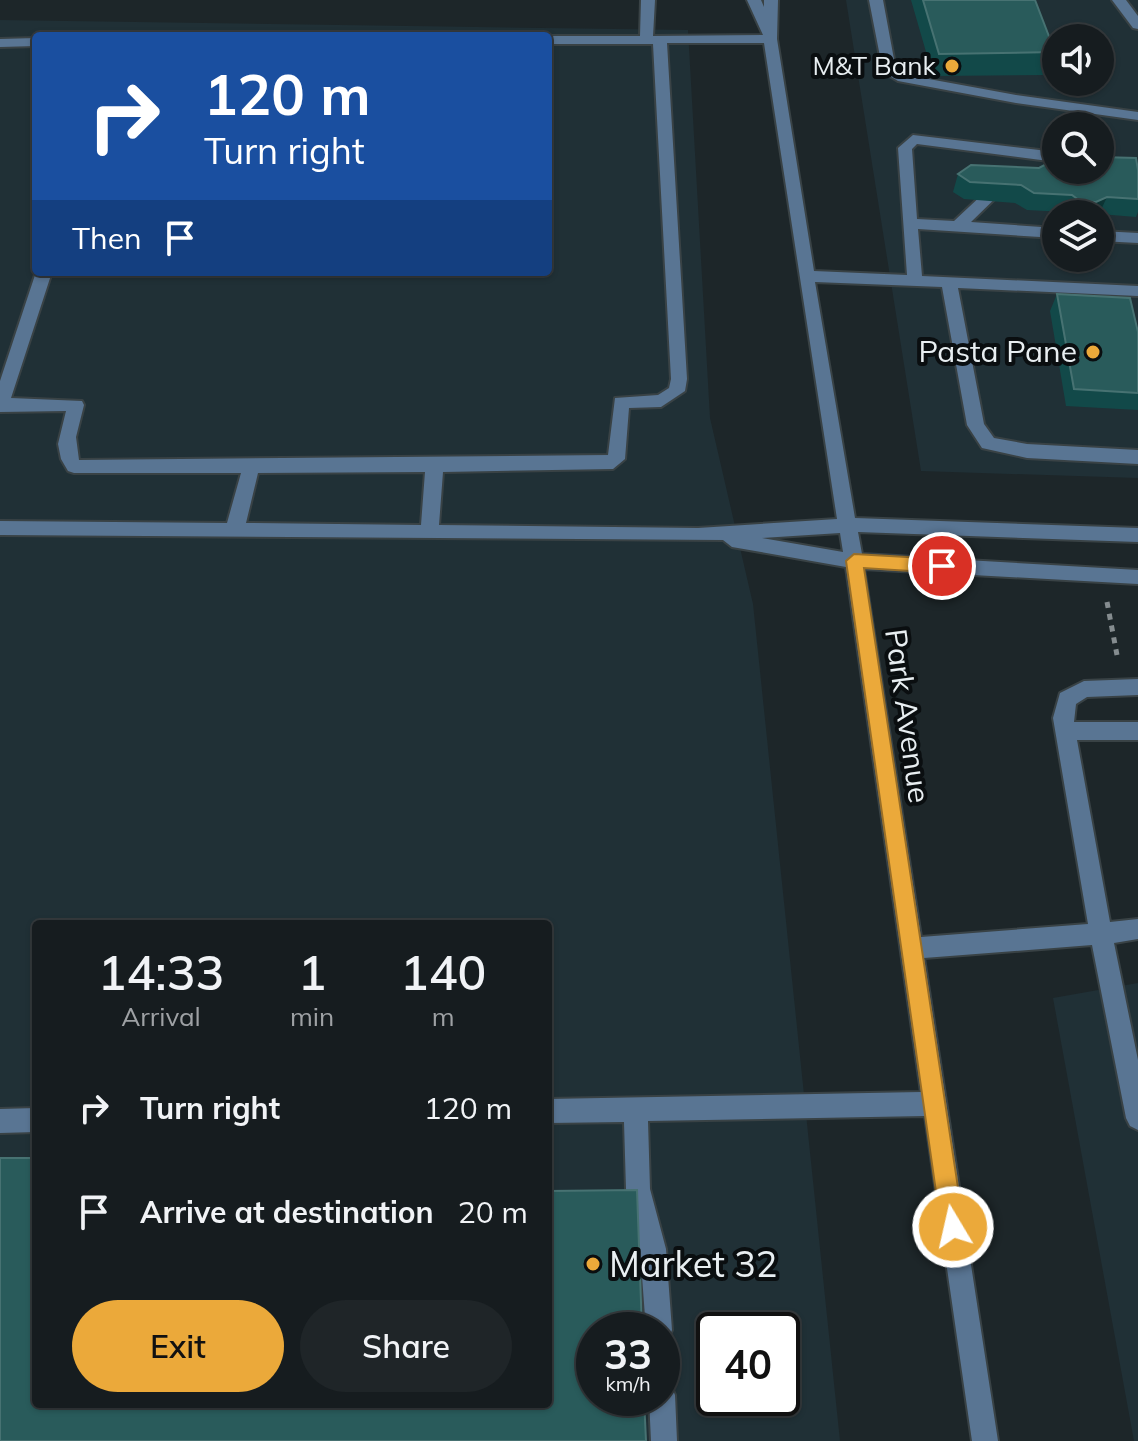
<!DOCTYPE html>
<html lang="en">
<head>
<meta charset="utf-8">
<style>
	body { margin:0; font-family:Mulish,sans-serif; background:#1f2528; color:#f1f3f6; height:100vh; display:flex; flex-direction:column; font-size:30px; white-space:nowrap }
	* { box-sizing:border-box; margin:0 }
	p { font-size:26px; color:#9ea1a4 }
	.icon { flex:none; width:44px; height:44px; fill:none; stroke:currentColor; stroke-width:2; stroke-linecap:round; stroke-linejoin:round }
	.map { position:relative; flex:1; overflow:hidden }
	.details { position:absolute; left:32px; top:920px; width:520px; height:488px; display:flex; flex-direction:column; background:#161c1f; border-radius:8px; box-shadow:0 2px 6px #0004,0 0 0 2px #353a3d }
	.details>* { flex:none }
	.hud { position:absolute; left:32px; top:32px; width:520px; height:244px; border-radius:8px; box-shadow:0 2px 6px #0004,0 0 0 2px #353a3d; background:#1a4fa0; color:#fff; overflow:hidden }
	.fabs { position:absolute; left:1042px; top:24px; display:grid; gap:16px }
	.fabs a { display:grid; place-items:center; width:72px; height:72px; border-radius:50%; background:#161c1f; box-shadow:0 2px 6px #0004,0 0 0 2px #353a3d; font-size:40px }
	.speed { position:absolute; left:576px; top:1312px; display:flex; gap:16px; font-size:40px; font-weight:700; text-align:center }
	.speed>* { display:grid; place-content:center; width:104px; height:104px; border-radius:50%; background:#161c1f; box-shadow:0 2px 6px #0004,0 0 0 2px #353a3d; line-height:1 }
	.speed small { font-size:20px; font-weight:400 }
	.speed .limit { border:4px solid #111; border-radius:12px; background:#fff; color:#111 }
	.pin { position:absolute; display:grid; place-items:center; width:68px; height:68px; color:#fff; margin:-34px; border:4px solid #fff; border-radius:50%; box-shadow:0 2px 8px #0007 }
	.me { position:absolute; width:88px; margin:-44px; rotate:351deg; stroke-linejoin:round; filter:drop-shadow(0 0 6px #0008) }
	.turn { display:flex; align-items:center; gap:28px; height:168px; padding:0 40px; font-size:36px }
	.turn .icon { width:104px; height:104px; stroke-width:2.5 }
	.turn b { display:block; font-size:56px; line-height:68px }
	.then { display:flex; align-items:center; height:76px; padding:0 40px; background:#0003; gap:16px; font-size:30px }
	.eta { display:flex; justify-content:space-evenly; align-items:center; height:136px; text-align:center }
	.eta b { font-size:48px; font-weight:600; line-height:56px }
	.cta { display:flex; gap:16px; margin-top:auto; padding:16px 40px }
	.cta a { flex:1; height:92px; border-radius:48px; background:#eba93a; color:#111; font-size:32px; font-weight:600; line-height:92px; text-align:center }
	.cta a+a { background:#1f2528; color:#f1f3f6 }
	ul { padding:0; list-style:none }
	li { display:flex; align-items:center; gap:24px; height:104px; padding:0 40px }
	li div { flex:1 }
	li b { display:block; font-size:30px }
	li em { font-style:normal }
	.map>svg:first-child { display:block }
	.built { fill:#203036; fill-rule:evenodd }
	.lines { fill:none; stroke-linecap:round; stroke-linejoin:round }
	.minor-casing { stroke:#394245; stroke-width:4 }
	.path { stroke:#858c8f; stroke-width:5; stroke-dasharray:6 6; stroke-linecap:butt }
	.minor { fill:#597593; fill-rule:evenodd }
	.wall { fill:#124949 }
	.shaded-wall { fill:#0d3434 }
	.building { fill:#295b5b; stroke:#477272; stroke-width:2 }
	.route { fill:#eba93a; stroke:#996e26; stroke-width:2 }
	.poi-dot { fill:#eba93a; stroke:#0a0e10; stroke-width:3 }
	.labels { text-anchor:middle; stroke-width:8; stroke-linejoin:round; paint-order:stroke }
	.far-poi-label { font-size:26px; fill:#e8eef1; stroke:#0a0e10; text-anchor:end }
	.poi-label { font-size:30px; fill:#e8eef1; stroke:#0a0e10; text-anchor:end }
	.street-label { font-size:30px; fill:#e8eef1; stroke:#0a0e10 }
	.near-poi-label { font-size:36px; fill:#e8eef1; stroke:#0a0e10; text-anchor:start }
</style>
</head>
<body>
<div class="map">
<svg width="1138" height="1441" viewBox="0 0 1138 1441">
	<rect width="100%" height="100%" fill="#1d2629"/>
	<!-- built -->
	<path class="built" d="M 846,0 L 1138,0 L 1138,478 L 921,471 ZM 1056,38 L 1100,38 L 1100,82 L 1056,82 ZM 1056,126 L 1100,126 L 1100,170 L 1056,170 ZM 1056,214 L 1100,214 L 1100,258 L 1056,258 Z
		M 0,20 L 688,30 L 710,418 L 753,604 L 840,1441 L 0,1441 ZM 36,36 L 548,36 L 548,272 L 36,272 ZM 36,924 L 548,924 L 548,1404 L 36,1404 ZM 594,1330 L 662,1330 L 662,1398 L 594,1398 ZM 714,1330 L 782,1330 L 782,1398 L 714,1398 Z
		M 1138,983 L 1138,1441 L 1134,1441 L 1053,998 Z"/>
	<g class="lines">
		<defs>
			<path id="minor" d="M 641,0 L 655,0 L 653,36 L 763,35 L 747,0 L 761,0 L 764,7 L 764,0 L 778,0 L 777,39 L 814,271 L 907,275 L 898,148 L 913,135 L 1056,152 L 1056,162 L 917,144 L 912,149 L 917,219 L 954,221 L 1000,178 L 1010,178 L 1010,184 L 971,222 L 1056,228 L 1056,238 L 918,229 L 922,276 L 1138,286 L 1138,296 L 958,288 L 984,424 L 994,438 L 1027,444 L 1138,450 L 1138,464 L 1027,458 L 982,448 L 967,425 L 942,287 L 815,282 L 855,518 L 1138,528 L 1138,542 L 858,532 L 862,554 L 1138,570 L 1138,584 L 864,569 L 921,937 L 1088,924 L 1053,718 L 1060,693 L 1084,681 L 1138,679 L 1138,695 L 1087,697 L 1076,704 L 1074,722 L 1138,722 L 1138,740 L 1077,740 L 1110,922 L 1138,919 L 1138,939 L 1114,943 L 1138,1060 L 1138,1130 L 1130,1126 L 1126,1118 L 1092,945 L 924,958 L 998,1441 L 972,1441 L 925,1116 L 648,1121 L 650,1189 L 666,1249 L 672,1330 L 668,1339 L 662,1342 L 662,1330 L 646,1330 L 640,1249 L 626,1189 L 624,1122 L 548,1123 L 548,1099 L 921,1092 L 846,567 L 732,547 L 723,540 L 0,535 L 0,521 L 227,523 L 241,473 L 74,473 L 68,471 L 61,459 L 58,444 L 66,411 L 0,412 L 0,381 L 36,272 L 52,272 L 11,398 L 82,401 L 84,405 L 76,437 L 79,460 L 608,455 L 615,398 L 658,395 L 669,388 L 671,379 L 653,44 L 548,44 L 548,36 L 640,36 ZM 667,43 L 764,43 L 837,519 L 698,528 L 439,525 L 443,472 L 613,469 L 625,459 L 629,408 L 661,407 L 685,391 L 687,379 ZM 425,472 L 421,525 L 246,523 L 258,473 ZM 840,533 L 843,552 L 762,538 Z
				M 869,0 L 883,0 L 896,70 L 907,75 L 1016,95 L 1138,112 L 1138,120 L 1016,103 L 898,81 L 883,72 Z
				M 1112,0 L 1126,0 L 1138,16 L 1138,29 L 1133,28 Z
				M 36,38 L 36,46 L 0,47 L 0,39 Z
				M 1100,231 L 1138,233 L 1138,243 L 1100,241 Z
				M 36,1108 L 36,1132 L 0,1133 L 0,1109 Z
				M 662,1382 L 671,1386 L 675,1395 L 677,1441 L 651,1441 L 649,1398 L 662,1398 Z"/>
		</defs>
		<!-- minor casing -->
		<use href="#minor" class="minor-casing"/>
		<!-- path -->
		<path class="path" d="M 1107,602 L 1117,655"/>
		<!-- minor -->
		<use href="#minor" class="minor"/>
	</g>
	<!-- wall -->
	<path class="wall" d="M 911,0 L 1035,0 L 1055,52 L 1047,75 L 933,76 Z
		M 1039,168 L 1138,170 L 1138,212 L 1136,217 L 1100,214 L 1067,214 L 1065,212 L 1027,210 L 1015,203 L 964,199 L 953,192 L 958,174 Z
		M 1057,294 L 1138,332 L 1138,410 L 1066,406 L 1050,311 Z"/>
	<!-- shaded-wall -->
	<path class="shaded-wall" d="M 1107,197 L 1099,214 L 1091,214 L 1096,202 Z"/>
	<!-- building -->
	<path class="building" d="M 923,0 L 1035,0 L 1055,52 L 939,54 Z
		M 1100,157 L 1136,158 L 1138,170 L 1138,199 L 1107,197 L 1096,202 L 1080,201 L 1072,195 L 1034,193 L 1021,185 L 970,182 L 958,174 L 971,165 L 1039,168 L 1056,159 L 1056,170 L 1100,170 Z
		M 1057,294 L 1130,298 L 1138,332 L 1138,393 L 1074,389 Z
		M 0,1158 L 36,1158 L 36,1404 L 548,1404 L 548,1191 L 637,1190 L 642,1330 L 594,1330 L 594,1398 L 644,1398 L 646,1441 L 0,1441 Z"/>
	<!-- route -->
	<path class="route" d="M 854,554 L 942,559 L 950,566 L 942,573 L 864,568 L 964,1227 L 961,1235 L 953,1238 L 945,1235 L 941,1227 L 846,561 Z"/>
	<!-- markers -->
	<g class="poi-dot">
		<circle cx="952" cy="66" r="8"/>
		<circle cx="1093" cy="352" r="8"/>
		<circle cx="593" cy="1264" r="8"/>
	</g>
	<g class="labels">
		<!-- far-poi labels -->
		<g class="far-poi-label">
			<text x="936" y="75">M&amp;T Bank</text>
		</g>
		<!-- poi labels -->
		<g class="poi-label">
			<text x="1077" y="362">Pasta Pane</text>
		</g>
		<!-- street labels -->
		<g class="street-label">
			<text transform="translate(907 716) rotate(82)" y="10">Park Avenue</text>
		</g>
		<!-- near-poi labels -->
		<g class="near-poi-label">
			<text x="609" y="1277">Market 32</text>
		</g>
	</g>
</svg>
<div class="fabs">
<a><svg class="icon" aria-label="sound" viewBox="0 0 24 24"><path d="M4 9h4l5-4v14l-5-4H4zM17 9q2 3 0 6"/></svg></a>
<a><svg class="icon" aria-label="search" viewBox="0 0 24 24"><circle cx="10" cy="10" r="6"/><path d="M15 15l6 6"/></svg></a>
<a><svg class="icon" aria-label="layers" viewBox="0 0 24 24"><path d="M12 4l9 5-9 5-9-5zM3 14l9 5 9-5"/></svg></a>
</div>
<div class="speed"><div>33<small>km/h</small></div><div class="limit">40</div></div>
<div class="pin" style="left:942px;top:566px;background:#d93025"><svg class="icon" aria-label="arrive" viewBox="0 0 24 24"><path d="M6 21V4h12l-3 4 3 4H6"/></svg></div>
<svg class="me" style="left:953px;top:1227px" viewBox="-20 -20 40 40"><circle r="17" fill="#eba93a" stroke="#fff" stroke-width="3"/><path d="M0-11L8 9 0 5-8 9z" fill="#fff"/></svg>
<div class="hud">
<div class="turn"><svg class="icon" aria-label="right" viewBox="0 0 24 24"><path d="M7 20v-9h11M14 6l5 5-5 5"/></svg><div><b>120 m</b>Turn right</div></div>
<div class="then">Then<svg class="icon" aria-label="arrive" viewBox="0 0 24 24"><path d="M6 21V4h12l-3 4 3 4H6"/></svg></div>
</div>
<section class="details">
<div class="eta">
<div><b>14:33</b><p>Arrival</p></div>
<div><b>1</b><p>min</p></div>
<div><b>140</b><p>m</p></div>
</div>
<ul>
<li><svg class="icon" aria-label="right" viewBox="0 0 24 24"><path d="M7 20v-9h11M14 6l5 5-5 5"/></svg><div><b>Turn right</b></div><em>120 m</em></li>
<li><svg class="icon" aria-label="arrive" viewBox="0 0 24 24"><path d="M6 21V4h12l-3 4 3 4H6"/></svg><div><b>Arrive at destination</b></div><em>20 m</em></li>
</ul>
<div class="cta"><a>Exit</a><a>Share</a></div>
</section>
</div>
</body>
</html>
